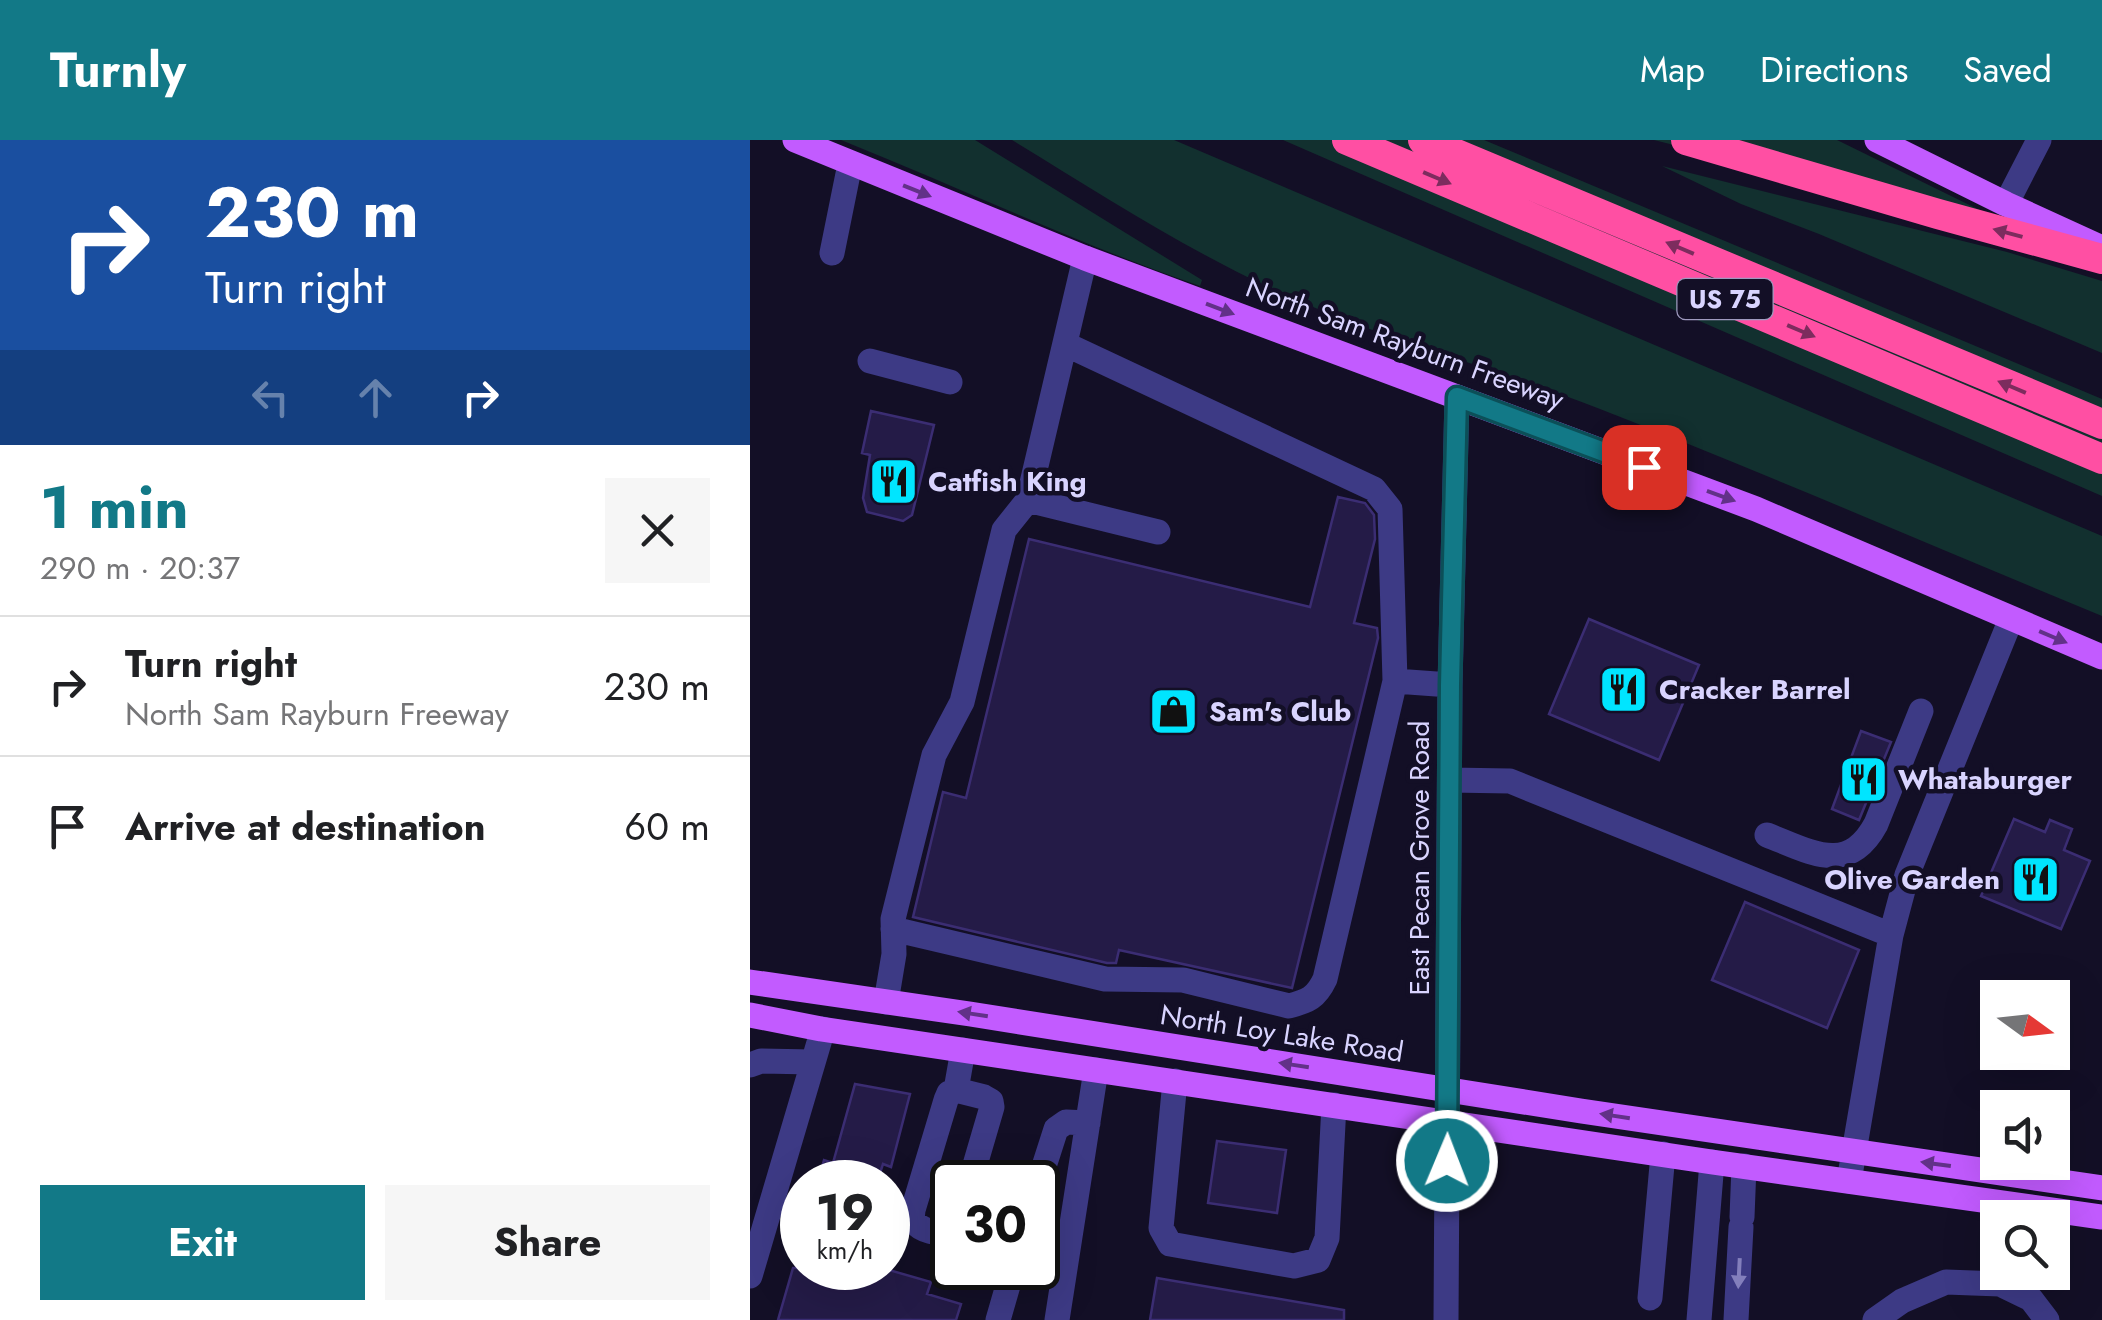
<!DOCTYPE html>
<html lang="en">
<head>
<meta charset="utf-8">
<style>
	body { margin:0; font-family:Jost,sans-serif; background:#f6f6f6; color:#202124; height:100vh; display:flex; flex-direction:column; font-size:38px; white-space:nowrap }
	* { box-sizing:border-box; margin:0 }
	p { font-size:32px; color:#757577 }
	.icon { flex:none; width:55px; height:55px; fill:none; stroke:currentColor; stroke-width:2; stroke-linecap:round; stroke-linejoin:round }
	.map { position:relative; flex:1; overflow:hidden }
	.drawer { display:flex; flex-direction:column; background:#fff; width:750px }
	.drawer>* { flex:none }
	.top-card { background:#1a4fa0; color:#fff; overflow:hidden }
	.needle { width:65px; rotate:105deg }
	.tools { position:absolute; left:1230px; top:840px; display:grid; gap:20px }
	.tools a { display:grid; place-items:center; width:90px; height:90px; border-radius:0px; background:#fff; box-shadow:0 10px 40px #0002; font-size:50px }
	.speed { position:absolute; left:30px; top:1020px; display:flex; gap:20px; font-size:50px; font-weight:700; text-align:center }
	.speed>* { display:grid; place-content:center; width:130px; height:130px; border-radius:50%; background:#fff; box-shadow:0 10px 40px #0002; line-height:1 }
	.speed small { font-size:25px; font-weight:400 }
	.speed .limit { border:5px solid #111; border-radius:15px; background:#fff; color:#111 }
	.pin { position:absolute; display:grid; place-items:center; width:85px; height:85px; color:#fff; margin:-42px; border-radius:20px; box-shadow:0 5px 15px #0006 }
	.me { position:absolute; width:110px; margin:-55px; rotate:1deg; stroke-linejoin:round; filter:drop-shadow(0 0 8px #0008) }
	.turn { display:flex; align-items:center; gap:35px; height:210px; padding:0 40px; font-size:45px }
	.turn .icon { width:130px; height:130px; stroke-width:2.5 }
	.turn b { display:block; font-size:70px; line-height:85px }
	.lanes { display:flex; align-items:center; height:95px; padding:0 40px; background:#0003; justify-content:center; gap:50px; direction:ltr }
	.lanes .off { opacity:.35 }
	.round { display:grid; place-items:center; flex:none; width:105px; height:105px; border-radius:0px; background:#f6f6f6 }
	.headline { display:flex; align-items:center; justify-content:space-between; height:170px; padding:0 40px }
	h1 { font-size:60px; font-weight:700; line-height:75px; color:#127987 }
	.cta { display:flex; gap:20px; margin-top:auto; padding:20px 40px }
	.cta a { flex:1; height:115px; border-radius:0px; background:#127987; color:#fff; font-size:40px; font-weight:700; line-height:115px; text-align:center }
	.cta a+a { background:#f6f6f6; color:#202124 }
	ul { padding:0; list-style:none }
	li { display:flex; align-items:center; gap:30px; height:140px; padding:0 40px; border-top:2px solid #e0e0e0 }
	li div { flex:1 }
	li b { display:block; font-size:38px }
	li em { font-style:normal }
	header { display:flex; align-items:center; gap:60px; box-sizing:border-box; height:140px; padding:0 50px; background:#127987; color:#fff }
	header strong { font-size:48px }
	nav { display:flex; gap:55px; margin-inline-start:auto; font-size:35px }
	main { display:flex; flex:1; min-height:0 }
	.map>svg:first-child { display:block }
	.green { fill:#12302f }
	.building { fill:#241b47; stroke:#3b2d73; stroke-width:2.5 }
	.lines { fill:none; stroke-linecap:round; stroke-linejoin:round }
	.minor { stroke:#3d3a85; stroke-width:25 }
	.major { stroke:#c25bff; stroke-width:25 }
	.highway { stroke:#ff4fa3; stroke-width:30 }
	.oneway { fill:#7d2c5e }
	.oneway2 { fill:#623188 }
	.oneway3 { fill:#837fbc }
	.route-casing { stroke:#0c4f58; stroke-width:25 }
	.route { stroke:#127987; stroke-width:18 }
	.labels { text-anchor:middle; stroke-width:9; stroke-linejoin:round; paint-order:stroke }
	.shield { fill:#130f26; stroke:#9e99be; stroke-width:2.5 }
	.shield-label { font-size:25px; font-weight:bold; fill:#d9d4ff }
	.street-label { font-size:28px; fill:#d9d4ff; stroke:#130f26 }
	.poi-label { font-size:28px; font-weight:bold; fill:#d9d4ff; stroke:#130f26; text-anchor:start }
</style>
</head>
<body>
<header>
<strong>Turnly</strong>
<nav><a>Map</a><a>Directions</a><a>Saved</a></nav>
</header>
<main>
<section class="drawer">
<div class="top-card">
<div class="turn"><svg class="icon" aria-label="right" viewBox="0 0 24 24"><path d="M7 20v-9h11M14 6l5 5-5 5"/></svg><div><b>230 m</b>Turn right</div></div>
<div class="lanes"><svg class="icon off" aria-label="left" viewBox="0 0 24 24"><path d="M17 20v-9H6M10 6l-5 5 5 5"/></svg><svg class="icon off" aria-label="ahead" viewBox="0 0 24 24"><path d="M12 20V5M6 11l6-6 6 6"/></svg><svg class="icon" aria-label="right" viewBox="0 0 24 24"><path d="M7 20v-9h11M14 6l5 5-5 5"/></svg></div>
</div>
<div class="headline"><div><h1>1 min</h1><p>290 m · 20:37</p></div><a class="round"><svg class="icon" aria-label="close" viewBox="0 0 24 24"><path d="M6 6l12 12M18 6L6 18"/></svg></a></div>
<ul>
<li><svg class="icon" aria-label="right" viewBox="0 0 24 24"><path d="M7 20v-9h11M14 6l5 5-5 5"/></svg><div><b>Turn right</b><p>North Sam Rayburn Freeway</p></div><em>230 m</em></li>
<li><svg class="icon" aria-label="arrive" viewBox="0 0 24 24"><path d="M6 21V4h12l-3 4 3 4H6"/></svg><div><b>Arrive at destination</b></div><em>60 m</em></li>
</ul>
<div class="cta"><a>Exit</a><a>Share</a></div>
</section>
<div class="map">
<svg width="1352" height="1180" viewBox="0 0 1352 1180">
	<rect width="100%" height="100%" fill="#130f26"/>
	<!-- green -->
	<path class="green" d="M 91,0 L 225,0 L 452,140 L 450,146 C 328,104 211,48 91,0 Z
		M 262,0 L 424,0 L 1352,396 L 1352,476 C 1185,407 1019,335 850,269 C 751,230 649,204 551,162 C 449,118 357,58 262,0 Z
		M 533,0 L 734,0 L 1352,259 L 1352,356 Z
		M 904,0 L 1087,0 L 1250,80 L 1119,54 Z
		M 912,26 L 1257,112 L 1352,141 L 1352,213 L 1069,94 L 991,64 Z"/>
	<!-- building -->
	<path class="building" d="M 121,271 L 184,285 L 162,375 L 153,381 L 117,372 L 113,358 L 120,315 L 112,313 Z
		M 588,357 L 615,363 L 624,375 L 625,399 L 604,483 L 627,488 L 628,498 L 542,848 L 369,810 L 366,823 L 357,823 L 163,777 L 193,652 L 216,658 L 279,399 L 560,467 Z
		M 839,479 L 949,525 L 909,620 L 799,574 Z
		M 1111,591 L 1141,602 L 1109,680 L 1082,669 Z
		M 1264,679 L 1295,692 L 1300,680 L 1322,689 L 1314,710 L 1340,721 L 1311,789 L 1231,756 Z
		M 995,762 L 1109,810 L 1077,888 L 962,840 Z
		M 105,944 L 160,954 L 141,1027 L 133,1024 L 127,1042 L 68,1042 L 74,1020 L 83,1023 Z
		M 467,1001 L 536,1010 L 527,1073 L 458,1063 Z
		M 43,1128 L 132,1128 L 181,1142 L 177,1154 L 211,1164 L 206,1180 L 28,1180 Z
		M 407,1138 L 594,1170 L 594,1180 L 400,1180 Z"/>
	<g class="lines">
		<!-- minor -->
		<path class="minor" d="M 1256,64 L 1289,0
			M 82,113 L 100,24
			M 120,221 L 200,242
			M 278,360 L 408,392
			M 645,541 L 700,545
			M 700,640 L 760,641 L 1141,795
			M 1017,695 C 1061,712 1098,736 1126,684 L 1171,571
			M 143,789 L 355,839 L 433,840 L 539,866 C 558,861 566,858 575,839 L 645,541 L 640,369 L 624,349 L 315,204
			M 136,862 L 144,814 L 143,779 L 184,615 L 212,562 L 254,390 L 278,360 L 335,118
			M 0,925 L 11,921 L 62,922
			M 425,941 L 411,1088 L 420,1104 L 544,1126 L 568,1120 L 577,1098 L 584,965
			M 206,950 L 234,957 L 241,961 L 242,967 L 220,1042
			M 1302,988 L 1303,980
			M 1099,1041 L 1141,795 L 1157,735 L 1261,479
			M 288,1045 L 306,989 L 316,982 L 338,983
			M 992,1077 L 994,1026
			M 202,1091 C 189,1096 171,1091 162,1080 L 163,1070 L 196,960 L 199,953 L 206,950 L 213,910
			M 0,1136 L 73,889
			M 900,1158 L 913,1014
			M 248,1180 L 263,1128
			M 307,1180 L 346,930
			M 696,1180 L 700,545 L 707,257
			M 949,1180 L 962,1022
			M 986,1180 L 991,1087
			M 1125,1180 L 1152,1161 L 1196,1142 L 1250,1144 L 1281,1159 L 1297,1180"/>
		<!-- major -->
		<path class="major" d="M 45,0 L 335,118 L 1006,369 L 1352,517
			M 1127,0 L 1256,64 L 1352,108
			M 0,842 L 220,874 L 831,971 L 1352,1048
			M 0,875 L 71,889 L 962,1022 L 1352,1077"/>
		<!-- highway -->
		<path class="highway" d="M 597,0 L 1352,319
			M 673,0 L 1352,284
			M 936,0 L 1188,74 L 1352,119"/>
	</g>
	<!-- one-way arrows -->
	<defs><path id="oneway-solid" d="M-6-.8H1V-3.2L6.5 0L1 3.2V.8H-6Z" transform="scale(2.5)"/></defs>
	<g class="oneway">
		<use href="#oneway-solid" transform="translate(687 38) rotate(23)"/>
		<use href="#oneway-solid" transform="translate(1258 93) rotate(-165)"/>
		<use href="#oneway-solid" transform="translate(930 108) rotate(-157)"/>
		<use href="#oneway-solid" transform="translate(1051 191) rotate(23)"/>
		<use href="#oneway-solid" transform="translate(1262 247) rotate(-157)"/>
	</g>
	<g class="oneway2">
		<use href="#oneway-solid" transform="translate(167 51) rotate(22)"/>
		<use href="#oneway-solid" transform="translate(470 169) rotate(21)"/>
		<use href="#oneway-solid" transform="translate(971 356) rotate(20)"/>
		<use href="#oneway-solid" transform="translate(1303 497) rotate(23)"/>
		<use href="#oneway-solid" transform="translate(223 874) rotate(-171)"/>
		<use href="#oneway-solid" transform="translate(544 925) rotate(-171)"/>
		<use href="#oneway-solid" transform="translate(865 976) rotate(-171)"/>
		<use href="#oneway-solid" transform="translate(1186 1024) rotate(-172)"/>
	</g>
	<use class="oneway3" href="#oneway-solid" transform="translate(989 1133) rotate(93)"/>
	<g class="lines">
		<defs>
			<path id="route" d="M 697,1021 L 700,545 L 707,257 L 894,327"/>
		</defs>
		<!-- route casing -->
		<use href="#route" class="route-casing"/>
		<!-- route -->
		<use href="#route" class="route"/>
	</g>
	<!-- icons -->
	<defs>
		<symbol id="restaurant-square" viewBox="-11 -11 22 22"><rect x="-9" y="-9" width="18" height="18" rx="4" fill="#00e5ff" stroke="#130f26"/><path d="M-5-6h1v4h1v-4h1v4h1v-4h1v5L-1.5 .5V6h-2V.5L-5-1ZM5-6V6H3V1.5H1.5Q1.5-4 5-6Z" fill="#111"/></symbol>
		<symbol id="shop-square" viewBox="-11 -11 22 22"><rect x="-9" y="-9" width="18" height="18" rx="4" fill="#00e5ff" stroke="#130f26"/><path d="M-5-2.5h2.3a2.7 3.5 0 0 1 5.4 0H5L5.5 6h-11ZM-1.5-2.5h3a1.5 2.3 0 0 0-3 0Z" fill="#111"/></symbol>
	</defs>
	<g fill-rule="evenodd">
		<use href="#restaurant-square" x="116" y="314" width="55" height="55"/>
		<use href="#restaurant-square" x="846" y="522" width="55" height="55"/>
		<use href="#shop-square" x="396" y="544" width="55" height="55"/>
		<use href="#restaurant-square" x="1086" y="612" width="55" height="55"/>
		<use href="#restaurant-square" x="1258" y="712" width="55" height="55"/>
	</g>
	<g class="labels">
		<!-- shield labels -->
		<rect class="shield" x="927.5" y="139" width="95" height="40" rx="8"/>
		<g class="shield-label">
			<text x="975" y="168">US 75</text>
		</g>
		<!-- street labels -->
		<g class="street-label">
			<text transform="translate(655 203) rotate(20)" y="10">North Sam Rayburn Freeway</text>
			<text transform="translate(669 718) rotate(-90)" y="10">East Pecan Grove Road</text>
			<text transform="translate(532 893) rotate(9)" y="10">North Loy Lake Road</text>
		</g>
		<!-- poi labels -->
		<g class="poi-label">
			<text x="178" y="351">Catfish King</text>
			<text x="909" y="559">Cracker Barrel</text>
			<text x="459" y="581">Sam's Club</text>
			<text x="1148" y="649">Whataburger</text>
			<text x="1250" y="749" text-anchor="end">Olive Garden</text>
		</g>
	</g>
</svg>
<div class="tools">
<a><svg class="needle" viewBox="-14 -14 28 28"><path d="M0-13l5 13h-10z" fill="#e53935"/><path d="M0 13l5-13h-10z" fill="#757577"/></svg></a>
<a><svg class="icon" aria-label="sound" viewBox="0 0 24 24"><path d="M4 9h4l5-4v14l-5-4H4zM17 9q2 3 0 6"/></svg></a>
<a><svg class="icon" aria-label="search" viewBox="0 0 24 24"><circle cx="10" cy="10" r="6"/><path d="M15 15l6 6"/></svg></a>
</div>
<div class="speed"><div>19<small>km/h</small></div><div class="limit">30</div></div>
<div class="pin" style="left:894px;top:327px;background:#d93025"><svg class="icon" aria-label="arrive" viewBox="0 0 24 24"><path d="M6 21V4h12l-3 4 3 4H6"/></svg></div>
<svg class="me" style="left:697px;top:1021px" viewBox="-20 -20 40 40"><circle r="17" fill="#127987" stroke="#fff" stroke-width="3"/><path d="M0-11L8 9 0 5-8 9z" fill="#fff"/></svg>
</div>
</main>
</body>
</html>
